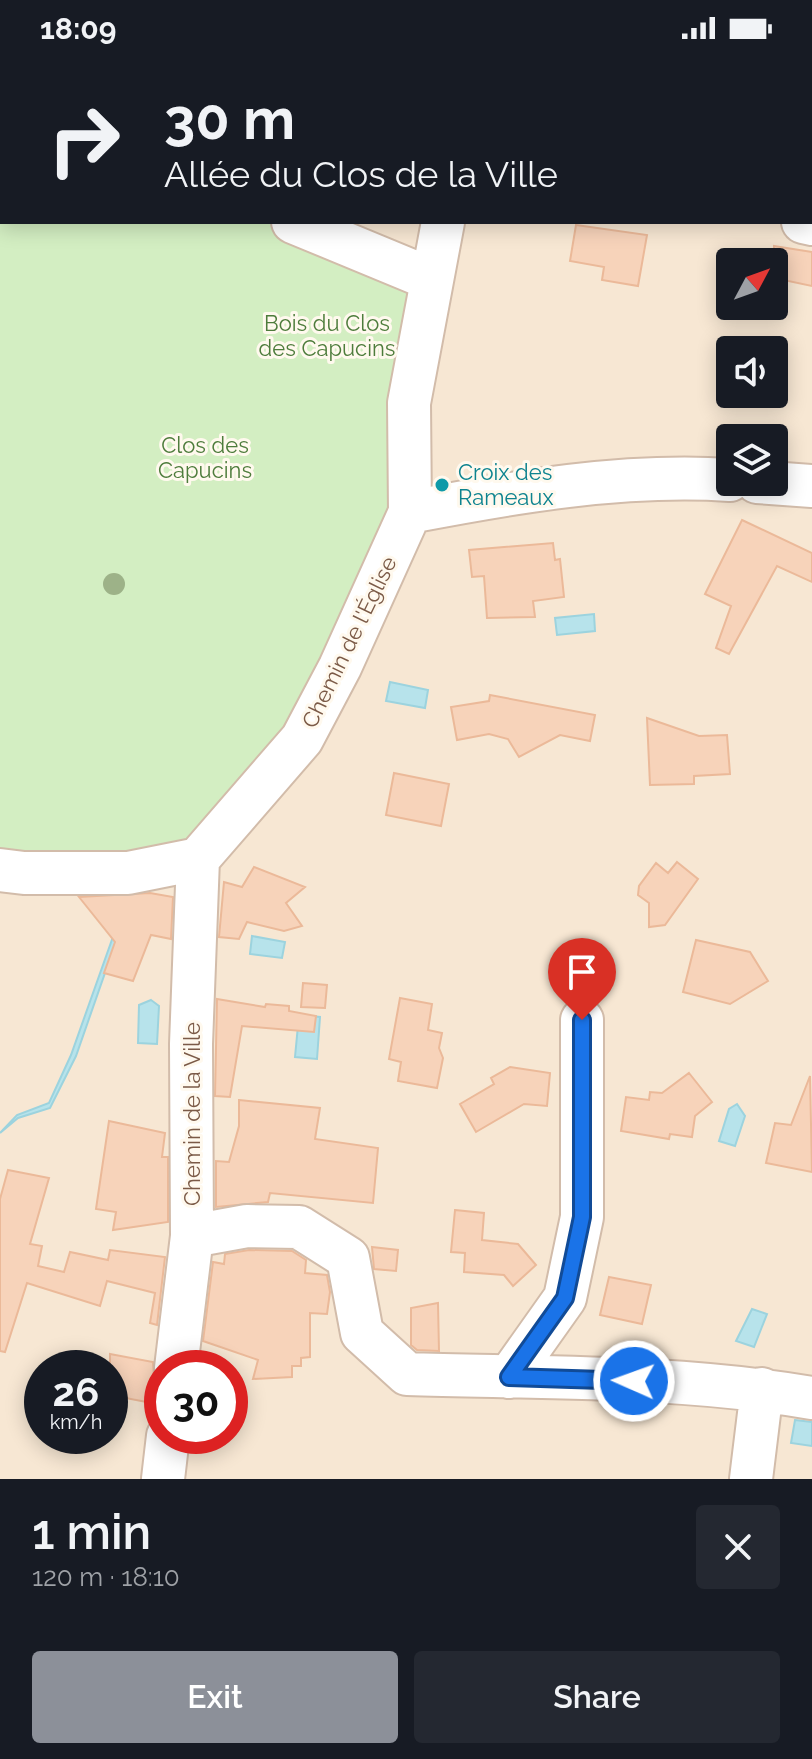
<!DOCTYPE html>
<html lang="en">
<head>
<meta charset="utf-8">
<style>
	body { margin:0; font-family:Raleway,sans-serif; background:#242831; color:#f1f3f6; height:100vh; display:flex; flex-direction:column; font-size:30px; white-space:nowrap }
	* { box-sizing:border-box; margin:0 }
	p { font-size:26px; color:#9ea1a6 }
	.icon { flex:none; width:44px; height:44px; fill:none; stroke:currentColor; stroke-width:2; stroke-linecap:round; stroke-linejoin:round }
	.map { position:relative; height:1423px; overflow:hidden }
	.details { display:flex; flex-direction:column; background:#171b24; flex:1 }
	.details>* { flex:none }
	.hud { position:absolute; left:0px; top:0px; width:812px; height:168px; box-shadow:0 4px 20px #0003; background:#171b24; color:#f1f3f6; overflow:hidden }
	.needle { width:52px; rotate:49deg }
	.fabs { position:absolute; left:716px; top:192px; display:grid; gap:16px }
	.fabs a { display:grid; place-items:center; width:72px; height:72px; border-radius:8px; background:#171b24; box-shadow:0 4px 20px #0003; font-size:40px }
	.speed { position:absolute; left:24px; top:1294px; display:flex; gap:16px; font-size:40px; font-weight:700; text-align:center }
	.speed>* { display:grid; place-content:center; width:104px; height:104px; border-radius:50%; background:#171b24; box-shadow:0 4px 20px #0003; line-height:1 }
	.speed small { font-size:20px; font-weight:400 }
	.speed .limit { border:12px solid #d22; background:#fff; color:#111 }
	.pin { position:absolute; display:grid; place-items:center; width:68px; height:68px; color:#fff; margin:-82px -34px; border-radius:50% 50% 50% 0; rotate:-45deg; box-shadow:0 0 8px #0007 }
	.pin .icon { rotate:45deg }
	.me { position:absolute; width:88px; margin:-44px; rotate:272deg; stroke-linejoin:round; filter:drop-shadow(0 0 6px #0008) }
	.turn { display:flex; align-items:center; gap:28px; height:168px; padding:0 32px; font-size:36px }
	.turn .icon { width:104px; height:104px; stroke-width:2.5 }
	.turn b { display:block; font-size:56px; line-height:68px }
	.round { display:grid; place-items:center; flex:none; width:84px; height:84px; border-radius:8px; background:#242831 }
	.overview { display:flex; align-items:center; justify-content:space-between; height:136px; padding:0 32px }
	h1 { font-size:48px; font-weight:600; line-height:60px }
	.primary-button { display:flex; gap:16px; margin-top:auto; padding:16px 32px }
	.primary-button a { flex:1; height:92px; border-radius:8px; background:#8c9099; color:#fff; font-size:32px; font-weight:600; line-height:92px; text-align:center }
	.primary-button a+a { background:#242831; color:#f1f3f6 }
	.status { display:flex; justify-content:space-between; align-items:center; height:56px; padding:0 40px; background:#171b24; direction:ltr }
	.status svg { height:22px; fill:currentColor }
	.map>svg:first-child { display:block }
	.residential { fill:#f7e7d3; fill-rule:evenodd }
	.green { fill:#d3eec2 }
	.water { fill:#b7e3eb; stroke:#9cd3de; stroke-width:2 }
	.building { fill:#f7d3ba; stroke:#ebb999; stroke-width:2 }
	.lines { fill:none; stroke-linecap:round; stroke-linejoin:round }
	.minor-casing { stroke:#d2bcaa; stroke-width:46 }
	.minor { stroke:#fff; stroke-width:42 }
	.tree { fill:#9db288 }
	.route-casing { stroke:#114b97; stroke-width:20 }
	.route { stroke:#1a73e8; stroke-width:14 }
	.culture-dot { fill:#0f9aa8; stroke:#fff9ee; stroke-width:3 }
	.labels { text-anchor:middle; stroke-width:6; stroke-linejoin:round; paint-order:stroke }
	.park-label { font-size:22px; fill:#4d7c3b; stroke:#fff9ee }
	.culture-label { font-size:22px; fill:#0d838f; stroke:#fff9ee; text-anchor:start }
	.street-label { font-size:22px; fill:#7b5a47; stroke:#fff9ee }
</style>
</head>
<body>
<div class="status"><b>18:09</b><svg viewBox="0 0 49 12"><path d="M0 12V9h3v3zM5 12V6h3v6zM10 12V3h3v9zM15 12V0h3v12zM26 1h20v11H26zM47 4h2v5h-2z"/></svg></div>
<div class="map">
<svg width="812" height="1423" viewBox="0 0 812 1423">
	<rect width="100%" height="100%" fill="#fef5e6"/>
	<!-- residential -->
	<path class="residential" d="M 0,0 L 812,0 L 812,1423 L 0,1423 ZM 2,2 L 810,2 L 810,166 L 2,166 ZM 730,206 L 774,206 L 774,250 L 730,250 ZM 730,294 L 774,294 L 774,338 L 730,338 ZM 730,382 L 774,382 L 774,426 L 730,426 ZM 42,1312 L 110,1312 L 110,1380 L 42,1380 ZM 162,1312 L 230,1312 L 230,1380 L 162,1380 Z"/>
	<!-- green -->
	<path class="green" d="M 0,0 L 115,2 L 2,2 L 2,166 L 293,166 L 431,223 L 410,456 L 340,611 L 198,803 L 0,814 Z"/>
	<!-- water -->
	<path class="water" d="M 594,558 L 595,575 L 557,579 L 555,562 Z
		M 390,626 L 428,634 L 425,652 L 386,645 Z
		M 131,830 L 134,834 L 76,1000 L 50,1052 L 18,1062 L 0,1077 L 17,1059 L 49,1047 L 71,999 Z
		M 252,880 L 285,886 L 282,902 L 250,898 Z
		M 151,944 L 159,950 L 157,988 L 138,987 L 139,949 Z
		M 299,959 L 320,961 L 317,1003 L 295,1001 Z
		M 737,1048 L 745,1060 L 735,1090 L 719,1085 L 729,1053 Z
		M 752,1253 L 767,1258 L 754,1291 L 736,1285 Z
		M 795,1364 L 812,1366 L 812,1390 L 791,1387 Z"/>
	<!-- building -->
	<path class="building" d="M 576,169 L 647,179 L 638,230 L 602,224 L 604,211 L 570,205 Z
		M 774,190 L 812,196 L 812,230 L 774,222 Z
		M 742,464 L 812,497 L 812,526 L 777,510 L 729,598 L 716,592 L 731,550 L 705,538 Z
		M 553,487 L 555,504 L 560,503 L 564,541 L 533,545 L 535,561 L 487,562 L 484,520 L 472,521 L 469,494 Z
		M 490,639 L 595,659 L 590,685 L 560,679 L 519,701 L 508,683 L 489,678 L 457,684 L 451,651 L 489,645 Z
		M 647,662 L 699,680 L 727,679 L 730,718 L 694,720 L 694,728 L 650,729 Z
		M 394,717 L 449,728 L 441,770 L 386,759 Z
		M 677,806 L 698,823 L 665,869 L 649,871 L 649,847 L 638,839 L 639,830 L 656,807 L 668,817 Z
		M 254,811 L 305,831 L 286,847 L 302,870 L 284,875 L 247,866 L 239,883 L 219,881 L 224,826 L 242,831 Z
		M 150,837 L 173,841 L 171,883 L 151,879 L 133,925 L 104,917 L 115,886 L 79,841 Z
		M 696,884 L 750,896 L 768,925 L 730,948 L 683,936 Z
		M 303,927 L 327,929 L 325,952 L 301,951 Z
		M 400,942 L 432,948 L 428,974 L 442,977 L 439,992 L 443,1002 L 437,1032 L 398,1025 L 401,1006 L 389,1003 Z
		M 217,943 L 265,951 L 266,948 L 289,950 L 289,955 L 316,960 L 314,976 L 242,970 L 230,1041 L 215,1040 Z
		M 510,1011 L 550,1017 L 547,1050 L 524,1048 L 476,1076 L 460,1048 L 494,1028 L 491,1022 Z
		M 689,1017 L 712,1046 L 695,1060 L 692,1081 L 670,1078 L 669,1083 L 621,1075 L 626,1041 L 649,1044 L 650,1036 L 662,1037 Z
		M 810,1020 L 812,1116 L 766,1107 L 775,1067 L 791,1069 Z
		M 239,1044 L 320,1052 L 315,1083 L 378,1092 L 373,1147 L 270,1137 L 268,1146 L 216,1151 L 216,1105 L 229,1106 L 239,1070 Z
		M 109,1065 L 165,1077 L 162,1101 L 168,1101 L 168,1166 L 113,1174 L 116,1156 L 96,1153 Z
		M 8,1114 L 49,1122 L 30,1188 L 42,1190 L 38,1210 L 64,1216 L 70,1196 L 108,1204 L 110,1194 L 165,1201 L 157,1269 L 150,1267 L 155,1237 L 107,1225 L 100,1250 L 27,1227 L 5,1296 L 0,1295 L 0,1143 Z
		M 455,1154 L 484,1157 L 482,1184 L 518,1188 L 536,1209 L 513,1230 L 504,1219 L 464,1216 L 465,1197 L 451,1196 Z
		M 372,1191 L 398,1194 L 396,1215 L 374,1213 Z
		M 249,1194 L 292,1195 L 306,1204 L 305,1217 L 327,1219 L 330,1236 L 327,1258 L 310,1257 L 310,1301 L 301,1302 L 301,1310 L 292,1310 L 292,1321 L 253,1323 L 258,1304 L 203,1285 L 213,1206 L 224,1208 L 225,1198 Z
		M 609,1221 L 651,1229 L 642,1268 L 600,1259 Z
		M 438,1247 L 439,1295 L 417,1294 L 411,1289 L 411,1252 Z
		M 110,1298 L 153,1306 L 154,1321 L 162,1331 L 162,1349 L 110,1339 Z"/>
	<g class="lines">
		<defs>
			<path id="minor" d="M 115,0 L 115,2
				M 483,2 L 483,0
				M 0,57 L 2,58
				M 293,166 L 431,223
				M 803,166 L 812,168
				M 757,426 L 812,430
				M 410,456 L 409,347 L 443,166
				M 0,814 L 24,817 L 128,817 L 198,803 L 302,683 L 340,611 L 410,456 C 513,436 625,417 730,424
				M 192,1180 L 247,1170 L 299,1171 L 348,1202 L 362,1277 L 407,1318 C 542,1322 679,1319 812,1342
				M 176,1312 L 192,1180 L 191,988 L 198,803
				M 509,1321 L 565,1242 L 582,1161 L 582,964
				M 163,1423 L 168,1380
				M 751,1423 L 762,1333"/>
		</defs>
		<!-- minor casing -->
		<use href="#minor" class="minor-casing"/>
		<!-- minor -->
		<use href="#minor" class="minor"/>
	</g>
	<!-- trees -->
	<circle class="tree" cx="114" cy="528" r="11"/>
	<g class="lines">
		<defs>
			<path id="route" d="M 582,964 L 582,1161 L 565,1242 L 509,1321 L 634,1325"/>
		</defs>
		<!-- route casing -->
		<use href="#route" class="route-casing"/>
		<!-- route -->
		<use href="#route" class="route"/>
	</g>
	<!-- markers -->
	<circle class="culture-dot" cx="442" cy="429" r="8"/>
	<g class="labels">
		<!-- park labels -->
		<g class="park-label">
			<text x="327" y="275">Bois du Clos<tspan x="327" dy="25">des Capucins</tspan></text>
			<text x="205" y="397">Clos des<tspan x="205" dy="25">Capucins</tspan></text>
		</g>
		<!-- culture labels -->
		<g class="culture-label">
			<text x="458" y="424">Croix des<tspan x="458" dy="25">Rameaux</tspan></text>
		</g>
		<!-- street labels -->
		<g class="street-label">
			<text transform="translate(349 586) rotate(-64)" y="8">Chemin de l'Église</text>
			<text transform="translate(192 1058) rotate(-90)" y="8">Chemin de la Ville</text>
		</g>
	</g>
</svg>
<div class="fabs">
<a><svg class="needle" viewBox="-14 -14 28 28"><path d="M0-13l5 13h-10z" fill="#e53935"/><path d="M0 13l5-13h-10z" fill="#9ea1a6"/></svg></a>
<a><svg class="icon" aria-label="sound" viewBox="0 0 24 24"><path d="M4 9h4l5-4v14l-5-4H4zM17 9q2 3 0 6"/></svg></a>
<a><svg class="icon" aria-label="layers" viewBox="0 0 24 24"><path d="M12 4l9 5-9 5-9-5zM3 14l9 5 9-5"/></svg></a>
</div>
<div class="speed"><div>26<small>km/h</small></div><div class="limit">30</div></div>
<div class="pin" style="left:582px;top:964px;background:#d93025"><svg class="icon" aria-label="arrive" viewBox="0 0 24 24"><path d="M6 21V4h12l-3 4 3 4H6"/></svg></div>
<svg class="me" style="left:634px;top:1325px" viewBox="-20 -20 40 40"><circle r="17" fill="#1a73e8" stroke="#fff" stroke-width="3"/><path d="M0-11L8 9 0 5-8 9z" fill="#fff"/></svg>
<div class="hud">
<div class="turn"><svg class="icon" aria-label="right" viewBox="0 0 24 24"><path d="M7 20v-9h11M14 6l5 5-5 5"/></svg><div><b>30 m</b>Allée du Clos de la Ville</div></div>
</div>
</div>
<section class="details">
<div class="overview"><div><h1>1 min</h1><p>120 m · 18:10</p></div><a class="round"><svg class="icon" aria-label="close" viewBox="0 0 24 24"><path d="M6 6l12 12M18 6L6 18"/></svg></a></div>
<div class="primary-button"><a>Exit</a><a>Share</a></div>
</section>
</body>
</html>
